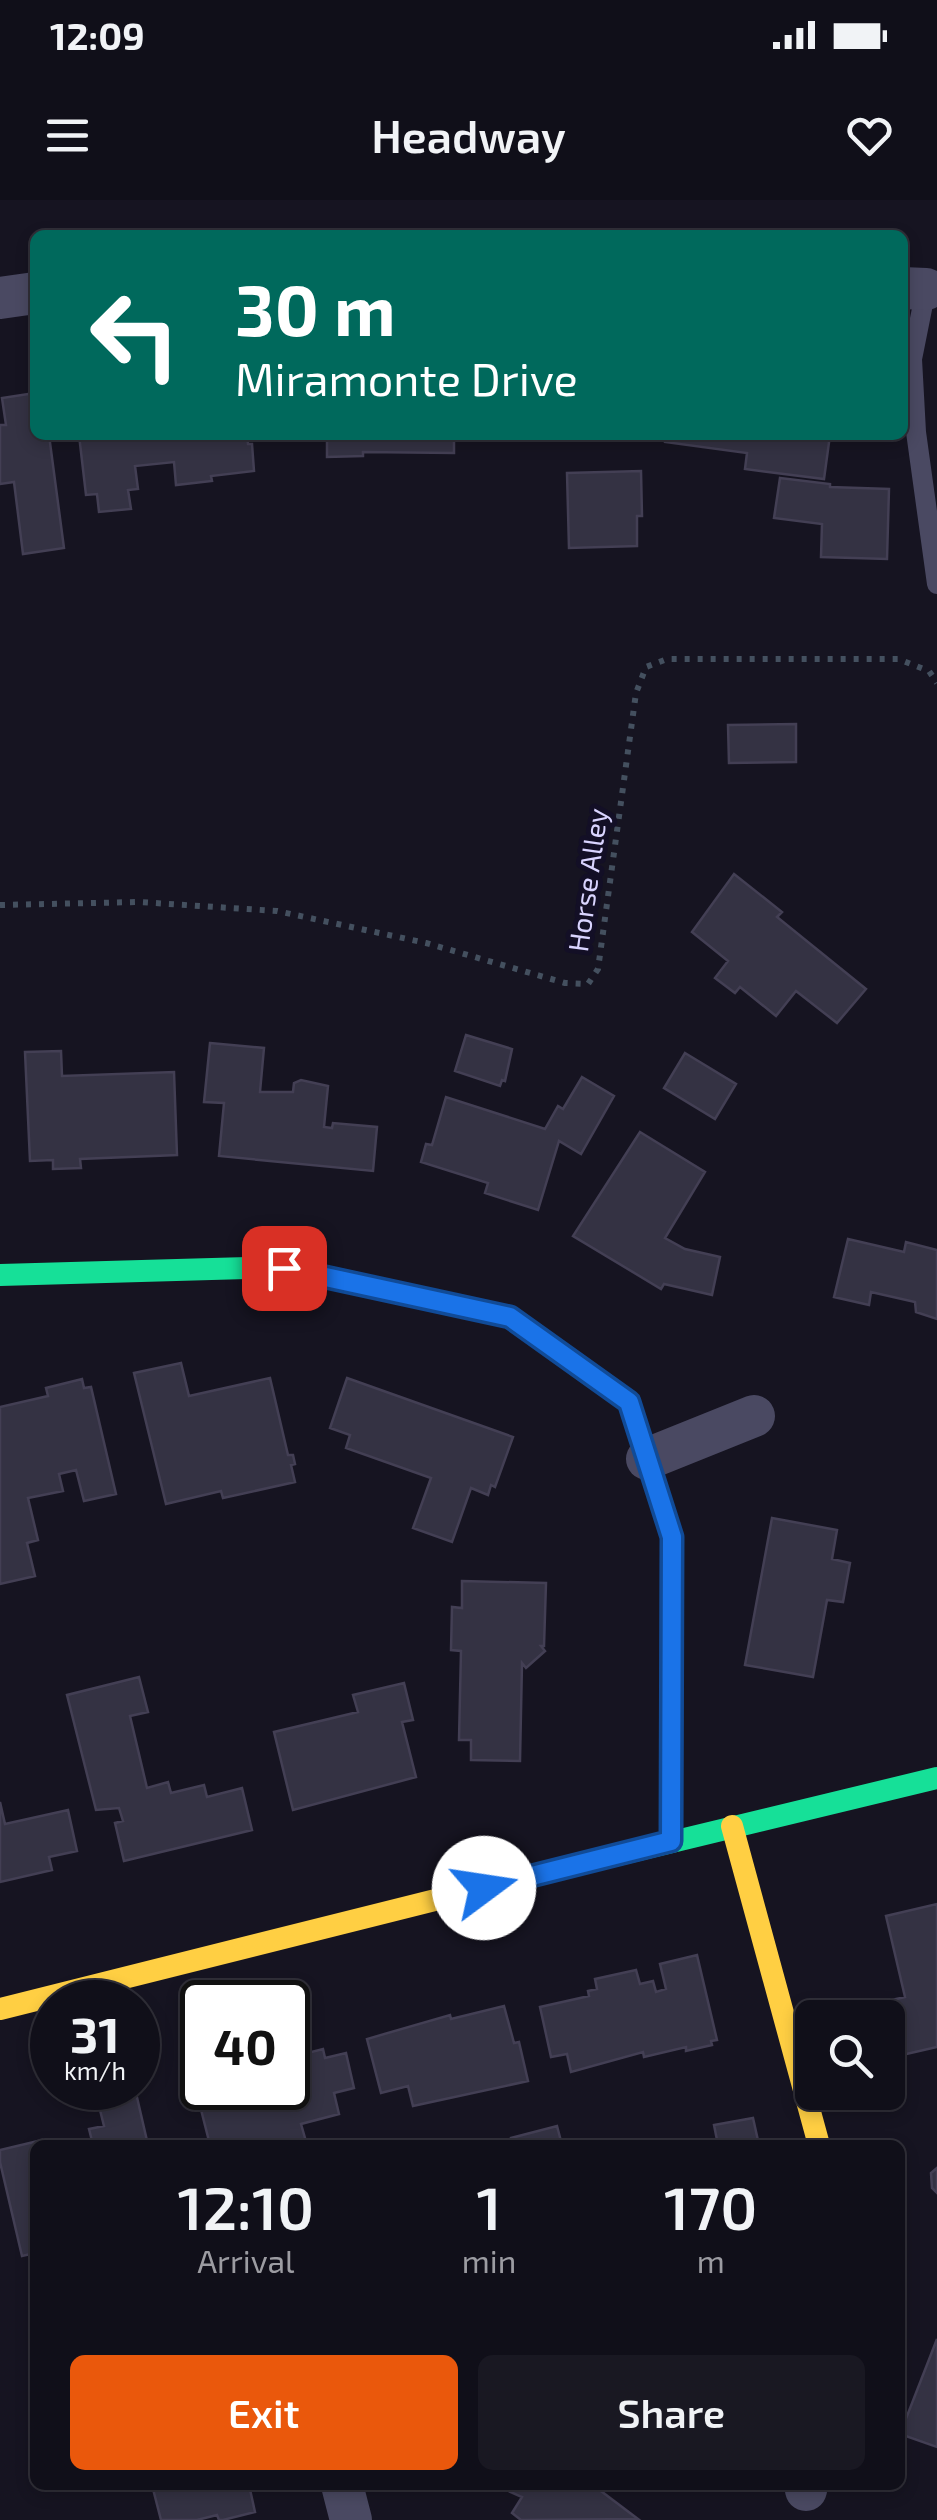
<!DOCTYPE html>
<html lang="en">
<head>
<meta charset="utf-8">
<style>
	body { margin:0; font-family:"Exo 2",sans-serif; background:#191822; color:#f1f3f6; height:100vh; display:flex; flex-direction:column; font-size:38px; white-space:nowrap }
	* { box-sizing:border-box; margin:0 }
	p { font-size:32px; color:#9c9ca2 }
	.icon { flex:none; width:55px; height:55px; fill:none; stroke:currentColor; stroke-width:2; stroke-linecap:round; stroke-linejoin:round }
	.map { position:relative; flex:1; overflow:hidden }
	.drawer { position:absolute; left:30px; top:1940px; width:875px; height:350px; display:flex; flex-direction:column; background:#100f19; border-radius:15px; box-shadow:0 5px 15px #0003,0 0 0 2px #302f38 }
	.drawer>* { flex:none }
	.top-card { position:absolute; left:30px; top:30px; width:878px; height:210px; border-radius:15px; box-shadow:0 5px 15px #0003,0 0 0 2px #302f38; background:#00695c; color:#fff; overflow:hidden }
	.tools { position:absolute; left:795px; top:1800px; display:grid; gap:20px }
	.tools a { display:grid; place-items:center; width:110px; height:110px; border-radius:15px; background:#100f19; box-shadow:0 5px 15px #0003,0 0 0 2px #302f38; font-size:50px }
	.speed { position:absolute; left:30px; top:1780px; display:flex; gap:20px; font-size:50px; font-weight:700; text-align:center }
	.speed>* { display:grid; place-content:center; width:130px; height:130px; border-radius:50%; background:#100f19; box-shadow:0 5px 15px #0003,0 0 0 2px #302f38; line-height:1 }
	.speed small { font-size:25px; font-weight:400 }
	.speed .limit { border:5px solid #111; border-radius:15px; background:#fff; color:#111 }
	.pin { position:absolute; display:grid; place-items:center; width:85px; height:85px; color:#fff; margin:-42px; border-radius:20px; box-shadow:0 5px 15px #0006 }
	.me { position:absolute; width:110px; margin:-55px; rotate:76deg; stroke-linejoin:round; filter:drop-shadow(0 0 8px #0008) }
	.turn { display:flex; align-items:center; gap:35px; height:210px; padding:0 40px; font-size:45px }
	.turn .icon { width:130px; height:130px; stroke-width:2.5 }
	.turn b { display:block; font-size:70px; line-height:85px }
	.eta { display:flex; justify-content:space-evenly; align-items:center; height:170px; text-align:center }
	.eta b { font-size:60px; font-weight:600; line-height:70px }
	.action { display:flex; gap:20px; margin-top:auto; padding:20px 40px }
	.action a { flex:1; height:115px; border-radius:15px; background:#ea580c; color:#fff; font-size:40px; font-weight:600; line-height:115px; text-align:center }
	.action a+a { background:#191822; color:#f1f3f6 }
	.status { display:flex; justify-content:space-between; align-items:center; height:70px; padding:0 50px; background:#100f19; direction:ltr }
	.status svg { height:28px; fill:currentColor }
	header { display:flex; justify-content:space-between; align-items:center; height:130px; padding:0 40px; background:#100f19; font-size:45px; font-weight:600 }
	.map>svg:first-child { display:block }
	.building { fill:#343243; stroke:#433f54; stroke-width:2.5 }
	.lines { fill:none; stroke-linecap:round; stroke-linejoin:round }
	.path { stroke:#44505f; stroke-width:6; stroke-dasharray:5 8; stroke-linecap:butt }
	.lane { stroke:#4a4962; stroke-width:20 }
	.street { stroke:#4a4962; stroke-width:42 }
	.fast { stroke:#16e098; stroke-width:22 }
	.slow { stroke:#ffcf43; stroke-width:22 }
	.route-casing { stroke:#114b97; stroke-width:25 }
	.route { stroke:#1a73e8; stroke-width:18 }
	.labels { text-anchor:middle; stroke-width:10; stroke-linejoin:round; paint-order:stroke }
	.street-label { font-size:28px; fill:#d9d4ff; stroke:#130f26 }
</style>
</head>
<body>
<div class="status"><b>12:09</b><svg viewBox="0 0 49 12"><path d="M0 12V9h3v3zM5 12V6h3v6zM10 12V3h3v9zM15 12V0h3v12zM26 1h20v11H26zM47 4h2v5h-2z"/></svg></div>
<header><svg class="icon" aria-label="menu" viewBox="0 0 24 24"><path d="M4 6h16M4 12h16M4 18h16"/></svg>Headway<svg class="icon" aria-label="heart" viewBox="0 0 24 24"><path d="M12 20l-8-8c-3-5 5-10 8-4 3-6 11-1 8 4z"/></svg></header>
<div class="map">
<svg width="937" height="2320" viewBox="0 0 937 2320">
	<rect width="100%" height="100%" fill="#161421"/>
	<!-- building -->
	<path class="building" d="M 35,193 L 35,235 L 49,235 L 64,348 L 23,354 L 14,282 L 0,284 L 0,225 L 6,225 L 2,198 Z
		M 79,235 L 247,235 L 248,244 L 252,244 L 254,271 L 211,276 L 212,281 L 176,285 L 174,262 L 135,266 L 138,289 L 128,290 L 131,309 L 99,312 L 97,294 L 86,295 Z
		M 327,235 L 454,235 L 454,253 L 363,252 L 363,256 L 327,257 Z
		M 665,235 L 830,235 L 824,279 L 745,269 L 747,253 L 665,242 Z
		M 641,271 L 642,316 L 637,316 L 637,346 L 569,348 L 567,273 Z
		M 780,278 L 830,284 L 830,287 L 889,289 L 887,359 L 821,357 L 822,324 L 774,318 Z
		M 796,524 L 796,562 L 729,563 L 728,525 Z
		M 734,674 L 782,712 L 777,717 L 866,789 L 837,823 L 796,791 L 776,816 L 740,787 L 735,793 L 715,778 L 728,761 L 692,732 Z
		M 466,835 L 512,849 L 505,881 L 502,880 L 500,886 L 455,871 Z
		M 210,843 L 264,848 L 260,892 L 293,892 L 294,883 L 301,880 L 328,886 L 324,927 L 332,928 L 333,923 L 377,927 L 373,971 L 219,956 L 224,903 L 204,902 Z
		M 61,851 L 62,876 L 174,872 L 177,955 L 80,959 L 81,968 L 53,969 L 53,960 L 30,961 L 25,852 Z
		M 685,853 L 736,884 L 715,919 L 664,888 Z
		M 582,877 L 614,896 L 581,954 L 559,941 L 538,1010 L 485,993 L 488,983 L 421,962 L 426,944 L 432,945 L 446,897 L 545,929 L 558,906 L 563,909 Z
		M 640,932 L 705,972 L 665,1038 L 685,1049 L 720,1057 L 712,1095 L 664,1084 L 661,1089 L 573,1036 Z
		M 848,1039 L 904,1052 L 906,1042 L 937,1050 L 937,1119 L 916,1112 L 915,1102 L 871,1092 L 869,1105 L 834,1097 Z
		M 181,1163 L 189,1196 L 270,1178 L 288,1255 L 293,1255 L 295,1264 L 291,1265 L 295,1282 L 223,1298 L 221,1291 L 166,1304 L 134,1173 Z
		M 347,1178 L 513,1237 L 495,1287 L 491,1285 L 488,1295 L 471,1288 L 452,1342 L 413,1328 L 431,1278 L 346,1248 L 350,1235 L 330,1228 Z
		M 82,1179 L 84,1188 L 91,1187 L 116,1294 L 84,1301 L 76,1270 L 59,1274 L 63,1291 L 28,1298 L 38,1340 L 27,1343 L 35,1376 L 0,1384 L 0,1207 L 48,1196 L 46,1188 Z
		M 772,1318 L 837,1330 L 832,1359 L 850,1363 L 843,1402 L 827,1400 L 813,1477 L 745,1465 Z
		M 462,1381 L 546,1383 L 544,1446 L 541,1446 L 545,1451 L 526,1468 L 522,1463 L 520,1561 L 471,1560 L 471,1540 L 459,1540 L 461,1451 L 451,1450 L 452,1407 L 462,1408 Z
		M 139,1477 L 148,1512 L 130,1516 L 147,1588 L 168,1582 L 171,1593 L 204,1585 L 207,1597 L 242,1588 L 252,1630 L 124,1661 L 115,1623 L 123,1621 L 119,1608 L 96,1610 L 67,1495 Z
		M 404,1483 L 413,1520 L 402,1522 L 416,1577 L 293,1610 L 274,1532 L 358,1512 L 353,1495 Z
		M 0,1602 L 5,1624 L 68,1610 L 77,1651 L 49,1657 L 52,1670 L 0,1682 Z
		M 937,1704 L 937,1847 L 902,1855 L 891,1812 L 895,1811 L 892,1800 L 905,1797 L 886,1716 Z
		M 697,1755 L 717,1840 L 711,1841 L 712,1845 L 686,1851 L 686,1847 L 644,1857 L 643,1852 L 571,1872 L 567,1854 L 551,1857 L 540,1807 L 589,1796 L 588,1791 L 597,1789 L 595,1779 L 636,1770 L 640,1784 L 653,1781 L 656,1792 L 666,1789 L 660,1764 Z
		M 504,1806 L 514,1843 L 519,1842 L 528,1881 L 413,1906 L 408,1886 L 381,1893 L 367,1839 L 450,1815 L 451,1819 Z
		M 323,1849 L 325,1858 L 346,1853 L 354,1888 L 334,1893 L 339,1914 L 301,1924 L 307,1945 L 210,1945 L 193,1878 L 202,1876 L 202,1888 L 288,1888 L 288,1858 Z
		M 136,1893 L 148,1945 L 93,1945 L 89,1929 L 104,1926 L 98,1902 Z
		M 753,1918 L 759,1945 L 718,1945 L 714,1925 Z
		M 557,1926 L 562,1945 L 512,1945 L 511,1938 Z
		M 42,1940 L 43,1945 L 35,1945 L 35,2053 L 22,2056 L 0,1962 L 0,1950 Z
		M 937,1968 L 937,1993 L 932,1988 L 931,1973 Z
		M 937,2139 L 937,2247 L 900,2234 Z
		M 152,2285 L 249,2285 L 255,2312 L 223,2320 L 219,2320 L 217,2315 L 197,2320 L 161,2320 Z
		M 495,2285 L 600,2285 L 597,2288 L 638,2319 L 521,2320 L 512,2313 L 522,2297 Z"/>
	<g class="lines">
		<!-- path -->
		<path class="path" d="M 0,705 L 139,702 L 277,711 L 426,743 L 565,783 L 588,784 L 598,769 L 636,493 L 646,467 L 667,459 L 898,459 L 929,471 L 937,483"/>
		<!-- lane -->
		<path class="lane" d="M 926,89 L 912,159 L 916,232 L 937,384"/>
		<!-- street -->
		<path class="street" d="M 902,88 L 926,89
			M 0,98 L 35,93
			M 647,1259 L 754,1216
			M 342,2285 L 351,2320
			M 806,2290 L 807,2285"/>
		<!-- fast -->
		<path class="fast" d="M 0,1075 L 284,1067 L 510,1117 L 629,1202 L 672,1337 L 671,1641
			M 523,1678 L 937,1578"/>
		<!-- slow -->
		<path class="slow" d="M 732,1626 L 819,1945
			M 0,1809 L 523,1678"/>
	</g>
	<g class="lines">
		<defs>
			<path id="route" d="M 284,1068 L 510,1117 L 629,1202 L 672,1337 L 671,1641 L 484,1688"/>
		</defs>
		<!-- route casing -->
		<use href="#route" class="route-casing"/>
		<!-- route -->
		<use href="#route" class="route"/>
	</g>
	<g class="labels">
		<!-- street labels -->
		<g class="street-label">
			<text transform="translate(588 680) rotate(-82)" y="10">Horse Alley</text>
		</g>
	</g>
</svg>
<div class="tools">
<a><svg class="icon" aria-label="search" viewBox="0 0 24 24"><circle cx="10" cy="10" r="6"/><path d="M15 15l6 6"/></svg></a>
</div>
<div class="speed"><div>31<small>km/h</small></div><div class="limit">40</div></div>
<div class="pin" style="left:284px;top:1068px;background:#d93025"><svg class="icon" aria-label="arrive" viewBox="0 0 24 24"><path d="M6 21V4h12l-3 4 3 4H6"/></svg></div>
<svg class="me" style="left:484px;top:1688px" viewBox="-20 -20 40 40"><circle r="19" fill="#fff"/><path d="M0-13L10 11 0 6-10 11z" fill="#1a73e8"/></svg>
<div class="top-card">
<div class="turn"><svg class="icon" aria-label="left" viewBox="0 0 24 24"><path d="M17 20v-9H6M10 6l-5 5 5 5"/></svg><div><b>30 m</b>Miramonte Drive</div></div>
</div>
<section class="drawer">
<div class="eta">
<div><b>12:10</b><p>Arrival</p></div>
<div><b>1</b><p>min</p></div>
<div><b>170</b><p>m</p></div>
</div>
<div class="action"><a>Exit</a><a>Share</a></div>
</section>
</div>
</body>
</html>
